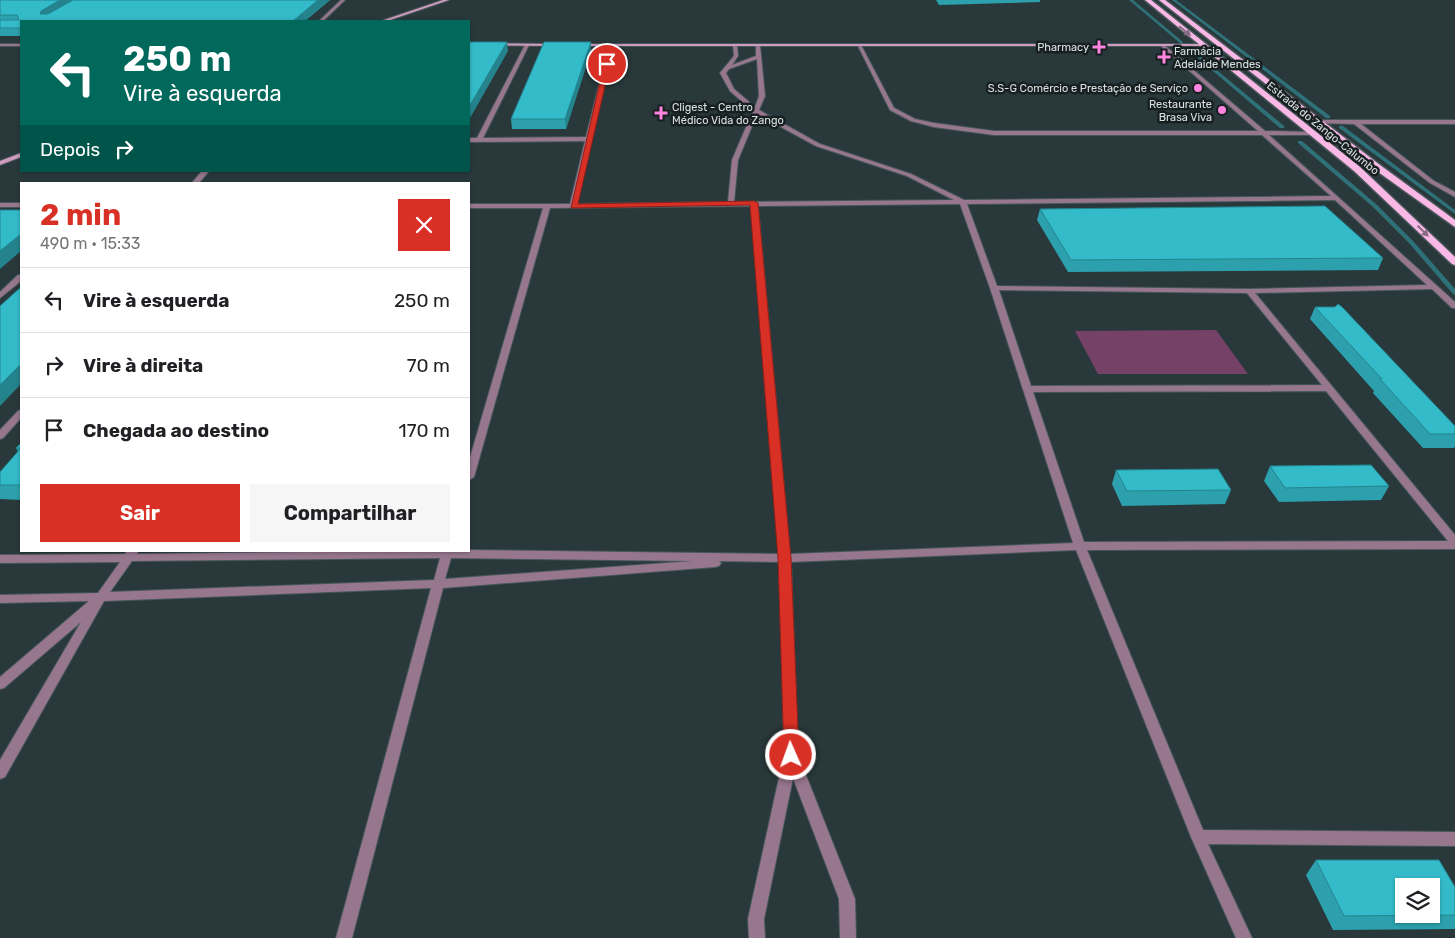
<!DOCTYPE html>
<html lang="pt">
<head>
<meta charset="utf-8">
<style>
	body { margin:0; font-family:Rubik,sans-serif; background:#f6f6f6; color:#202124; height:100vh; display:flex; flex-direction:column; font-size:19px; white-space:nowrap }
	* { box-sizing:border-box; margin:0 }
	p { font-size:16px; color:#757577 }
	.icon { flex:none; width:28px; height:28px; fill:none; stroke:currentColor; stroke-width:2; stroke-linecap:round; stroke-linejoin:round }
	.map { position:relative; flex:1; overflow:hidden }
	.drawer { position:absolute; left:20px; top:182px; width:450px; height:370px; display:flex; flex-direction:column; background:#fff; border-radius:0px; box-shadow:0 1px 4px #0004 }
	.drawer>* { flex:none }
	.hud { position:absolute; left:20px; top:20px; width:450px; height:152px; border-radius:0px; box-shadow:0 1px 4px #0004; background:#00695c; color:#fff; overflow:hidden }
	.fabs { position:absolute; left:1395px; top:878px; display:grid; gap:10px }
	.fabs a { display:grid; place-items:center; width:45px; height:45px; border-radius:0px; background:#fff; box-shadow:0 1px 4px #0004; font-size:25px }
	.pin { position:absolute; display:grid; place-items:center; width:42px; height:42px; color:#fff; margin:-21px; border:2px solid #fff; border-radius:50%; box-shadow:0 1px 5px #0007 }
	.me { position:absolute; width:55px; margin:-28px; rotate:358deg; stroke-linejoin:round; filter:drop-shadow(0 0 4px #0008) }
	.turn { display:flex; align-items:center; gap:18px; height:105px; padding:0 20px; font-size:22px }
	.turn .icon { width:65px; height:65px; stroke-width:2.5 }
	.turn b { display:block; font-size:35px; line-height:42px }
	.then { display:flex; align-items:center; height:48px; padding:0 20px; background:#0003; gap:10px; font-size:19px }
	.round { display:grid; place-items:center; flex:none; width:52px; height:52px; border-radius:0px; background:#f6f6f6 }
	.head { display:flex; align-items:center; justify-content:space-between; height:85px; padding:0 20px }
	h1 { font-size:30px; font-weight:700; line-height:38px; color:#d93025 }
	.primary-button { display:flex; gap:10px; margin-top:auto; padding:10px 20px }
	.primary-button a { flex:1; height:58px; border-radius:0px; background:#d93025; color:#fff; font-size:20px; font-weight:700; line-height:58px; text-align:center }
	.primary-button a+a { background:#f6f6f6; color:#202124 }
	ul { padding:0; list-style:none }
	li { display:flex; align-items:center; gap:15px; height:65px; padding:0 20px; border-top:1px solid #e0e0e0 }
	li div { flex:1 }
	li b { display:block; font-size:19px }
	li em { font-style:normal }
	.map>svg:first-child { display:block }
	.green { fill:#754167 }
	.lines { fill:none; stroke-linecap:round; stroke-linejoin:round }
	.stream { fill:#2f7179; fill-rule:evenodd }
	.street-casing { stroke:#485759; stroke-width:2 }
	.secondary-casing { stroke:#485759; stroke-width:2 }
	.primary-casing { stroke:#485759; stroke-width:3 }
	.street { fill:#97778e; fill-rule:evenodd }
	.secondary { fill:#ce9cc0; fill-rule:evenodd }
	.primary { fill:#f9b8e6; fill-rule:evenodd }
	.wall { fill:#2ca1ad }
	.shaded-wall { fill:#24838d }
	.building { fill:#33bbc9; stroke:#24838d; fill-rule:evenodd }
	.oneway { fill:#886c83 }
	.route { fill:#d93025; stroke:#8d1f18 }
	.poi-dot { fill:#fe85e0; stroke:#181f20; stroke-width:2 }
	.labels { text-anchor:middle; stroke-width:5; stroke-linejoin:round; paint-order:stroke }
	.far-poi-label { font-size:11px; fill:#d8e1e2; stroke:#181f20; text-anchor:end }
	.far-street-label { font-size:11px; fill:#d8e1e2; stroke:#181f20 }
</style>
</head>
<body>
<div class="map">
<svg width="1455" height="938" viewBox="0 0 1455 938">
	<rect width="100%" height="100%" fill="#29393b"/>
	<!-- green -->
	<path class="green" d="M 1216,330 L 1248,374 L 1098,374 L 1075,331 Z"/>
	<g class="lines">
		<!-- stream -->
		<path class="stream" d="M 1129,0 L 1133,0 L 1183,42 L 1183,44 L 1181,44 Z
			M 1172,0 L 1176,0 L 1330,116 L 1330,118 L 1326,118 Z
			M 1187,47 L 1189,47 L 1284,126 L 1284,128 L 1280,128 L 1187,49 Z
			M 1339,126 L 1343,126 L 1455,210 L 1455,214 L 1339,128 Z
			M 1298,141 L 1302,141 L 1376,204 L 1413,241 L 1455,289 L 1455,295 L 1453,294 L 1409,243 L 1372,206 L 1298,143 Z"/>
		<defs>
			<path id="street" d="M 341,0 L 345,0 L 323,21 L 319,21 Z
				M 0,44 L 21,44 L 21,46 L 0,46 Z
				M 527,44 L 529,45 L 483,138 L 586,137 L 609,45 L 611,44 L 613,45 L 577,204 L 728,202 L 732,160 L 753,111 L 730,91 L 720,73 L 734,56 L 733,45 L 735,44 L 737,45 L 738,56 L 732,65 L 756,56 L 756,45 L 758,44 L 760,45 L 765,96 L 759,110 L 820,144 L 911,174 L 964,200 L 1331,196 L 1262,135 L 994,135 L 934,127 L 911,121 L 890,110 L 857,44 L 861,45 L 894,108 L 915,119 L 934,123 L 994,131 L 1258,131 L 1161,46 L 1163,44 L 1265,131 L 1313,132 L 1313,134 L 1311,135 L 1269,135 L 1455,302 L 1455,308 L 1452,308 L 1432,289 L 1255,293 L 1455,535 L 1455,549 L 1087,550 L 1203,830 L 1455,832 L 1455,846 L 1208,844 L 1252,938 L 1236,938 L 1191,837 L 1076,550 L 791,562 L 798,755 L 855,899 L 856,938 L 840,938 L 839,899 L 793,778 L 764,919 L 765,938 L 749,938 L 748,919 L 784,755 L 780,562 L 719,561 L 721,563 L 719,566 L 715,567 L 443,588 L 352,938 L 336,938 L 431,588 L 104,601 L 5,777 L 0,779 L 0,760 L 81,622 L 4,688 L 0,689 L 0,677 L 89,601 L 0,603 L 0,595 L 98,593 L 120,562 L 0,563 L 0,555 L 125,554 L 127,551 L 138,551 L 137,554 L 469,550 L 779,554 L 751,206 L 550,208 L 474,477 L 469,480 L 469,461 L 543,208 L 469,208 L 469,204 L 570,204 L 585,141 L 469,142 L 469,138 L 477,138 L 525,45 ZM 757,59 L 759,96 L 755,107 L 734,89 L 726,73 L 729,69 ZM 757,114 L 816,146 L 907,176 L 954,200 L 734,202 L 738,160 ZM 1335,200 L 1427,285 L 1249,289 L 997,286 L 967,204 ZM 960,204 L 990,288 L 1073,543 L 790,554 L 758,206 ZM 999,290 L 1247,293 L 1322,385 L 1031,386 ZM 1326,391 L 1448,541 L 1084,542 L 1033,392 ZM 440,558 L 434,580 L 110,592 L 132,561 ZM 451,558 L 693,561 L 445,579 Z
				M 1319,120 L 1455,120 L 1455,124 L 1361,124 L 1434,181 L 1455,192 L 1455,197 L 1430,183 L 1354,124 L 1317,123 L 1317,121 Z
				M 202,171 L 209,171 L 198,184 L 191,184 Z
				M 0,203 L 21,203 L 21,207 L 0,207 Z
				M 18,275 L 21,275 L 21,281 L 0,298 L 0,292 Z
				M 21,410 L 21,418 L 3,438 L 0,439 L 0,430 L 18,411 Z"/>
			<path id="secondary" d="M 443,0 L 449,0 L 387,21 L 381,21 Z
				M 469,43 L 556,44 L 558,45 L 556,46 L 469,45 Z
				M 576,44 L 1202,44 L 1204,45 L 1202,46 L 578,46 Z
				M 21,153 L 21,157 L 0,165 L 0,161 Z"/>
			<path id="primary" d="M 1145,0 L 1151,0 L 1360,167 L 1455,257 L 1455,265 L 1452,264 L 1354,171 Z
				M 1159,0 L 1165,0 L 1380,165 L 1455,220 L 1455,227 L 1374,169 Z"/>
		</defs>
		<!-- street casing -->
		<use href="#street" class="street-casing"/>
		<!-- secondary casing -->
		<use href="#secondary" class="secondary-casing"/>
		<!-- primary casing -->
		<use href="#primary" class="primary-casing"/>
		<!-- street -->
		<use href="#street" class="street"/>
		<!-- secondary -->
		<use href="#secondary" class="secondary"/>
		<!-- primary -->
		<use href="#primary" class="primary"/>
	</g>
	<!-- wall -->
	<path class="wall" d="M 0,0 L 330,0 L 305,21 L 21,21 L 21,36 L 0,36 Z
		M 936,0 L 1040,0 L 1040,2 L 939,5 Z
		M 591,42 L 591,51 L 566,129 L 512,129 L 511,119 Z
		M 1040,209 L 1383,258 L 1378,270 L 1068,272 L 1037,220 Z
		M 1315,307 L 1455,426 L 1455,446 L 1454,448 L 1423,448 L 1373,393 L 1374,391 L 1310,319 Z
		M 21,443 L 21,500 L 0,499 L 0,472 L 18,452 L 16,448 Z
		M 1270,466 L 1389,486 L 1381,500 L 1279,502 L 1264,481 Z
		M 1116,470 L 1231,490 L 1225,504 L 1122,506 L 1112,484 Z
		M 1316,860 L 1455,887 L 1455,929 L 1333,930 L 1306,875 Z"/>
	<!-- shaded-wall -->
	<path class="shaded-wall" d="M 60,0 L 78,0 L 44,19 L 40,14 L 41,11 Z
		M 318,0 L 330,0 L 305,21 L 293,21 Z
		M 507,42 L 508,51 L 469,120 L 469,107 Z
		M 591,42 L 591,51 L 566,129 L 565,119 Z
		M 21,234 L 21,251 L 0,269 L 0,251 Z
		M 21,364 L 21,384 L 0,406 L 0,385 Z"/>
	<!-- building -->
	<path class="building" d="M 0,0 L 60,0 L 41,11 L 40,14 L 48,14 L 73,0 L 318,0 L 293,21 L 21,21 L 21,28 L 0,28 L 0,20 L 19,20 L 17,15 L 0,15 Z
		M 469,42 L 507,42 L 469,107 Z
		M 544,42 L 591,42 L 565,119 L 511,119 Z
		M 1325,206 L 1383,258 L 1071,260 L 1040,209 Z
		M 0,210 L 21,210 L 21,234 L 0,251 Z
		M 21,287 L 21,364 L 0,385 L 0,306 Z
		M 1338,304 L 1342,307 L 1455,426 L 1455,434 L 1430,434 L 1380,379 L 1382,379 L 1315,307 L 1335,307 Z
		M 21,443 L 21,448 L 16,448 Z
		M 21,448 L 21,485 L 0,485 L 0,472 Z
		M 1371,465 L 1389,486 L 1285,488 L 1270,466 Z
		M 1218,469 L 1231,490 L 1127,491 L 1116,470 Z
		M 1316,860 L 1439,860 L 1455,887 L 1455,915 L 1344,916 ZM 1404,886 L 1431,886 L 1431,914 L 1404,914 Z"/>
	<!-- one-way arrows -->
	<defs><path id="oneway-solid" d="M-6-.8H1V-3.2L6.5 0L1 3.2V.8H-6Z" transform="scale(1.25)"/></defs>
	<g class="oneway">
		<use href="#oneway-solid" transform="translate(1185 31) rotate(39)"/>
		<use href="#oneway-solid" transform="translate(1423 231) rotate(44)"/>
	</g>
	<!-- route -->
	<path class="route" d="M 607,62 L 610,64 L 578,204 L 754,201 L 758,203 L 791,558 L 799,755 L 797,759 L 791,761 L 786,759 L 784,755 L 778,558 L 750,205 L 571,208 L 604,64 Z"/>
	<!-- markers -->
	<g class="poi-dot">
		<path d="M1096.5 39.5h5v5h5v5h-5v5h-5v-5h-5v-5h5z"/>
		<path d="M1161.5 49.5h5v5h5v5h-5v5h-5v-5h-5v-5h5z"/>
		<circle cx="1198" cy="88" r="5"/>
		<circle cx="1222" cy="110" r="5"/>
		<path d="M658.5 105.5h5v5h5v5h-5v5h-5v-5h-5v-5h5z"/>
	</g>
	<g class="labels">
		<!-- far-poi labels -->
		<g class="far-poi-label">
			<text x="1089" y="51">Pharmacy</text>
			<text x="1174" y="55" text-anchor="start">Farmácia<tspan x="1174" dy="13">Adelaide Mendes</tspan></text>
			<text x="1188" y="92">S.S-G Comércio e Prestação de Serviço</text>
			<text x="1212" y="108">Restaurante<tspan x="1212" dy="13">Brasa Viva</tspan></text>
			<text x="672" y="111" text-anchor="start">Cligest - Centro<tspan x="672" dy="13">Médico Vida do Zango</tspan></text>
		</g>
		<!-- far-street labels -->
		<g class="far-street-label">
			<text transform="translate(1323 128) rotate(39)" y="4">Estrada do Zango-Calumbo</text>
		</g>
	</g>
</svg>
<div class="fabs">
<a><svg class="icon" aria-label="layers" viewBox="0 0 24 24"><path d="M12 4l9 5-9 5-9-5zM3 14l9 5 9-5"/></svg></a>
</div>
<div class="pin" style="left:607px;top:64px;background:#d93025"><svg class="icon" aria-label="arrive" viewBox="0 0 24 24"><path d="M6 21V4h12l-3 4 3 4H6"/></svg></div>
<svg class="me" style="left:791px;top:755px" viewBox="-20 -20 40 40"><circle r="17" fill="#d93025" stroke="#fff" stroke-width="3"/><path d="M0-11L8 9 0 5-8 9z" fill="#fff"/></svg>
<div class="hud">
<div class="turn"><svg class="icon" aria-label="left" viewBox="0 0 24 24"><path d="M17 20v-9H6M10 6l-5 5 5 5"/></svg><div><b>250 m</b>Vire à esquerda</div></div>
<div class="then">Depois<svg class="icon" aria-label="right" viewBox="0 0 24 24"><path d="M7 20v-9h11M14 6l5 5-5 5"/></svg></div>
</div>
<section class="drawer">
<div class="head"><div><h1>2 min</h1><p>490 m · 15:33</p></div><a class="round" style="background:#d93025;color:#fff"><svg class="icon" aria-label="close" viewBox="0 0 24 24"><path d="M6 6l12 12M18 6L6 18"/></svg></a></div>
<ul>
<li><svg class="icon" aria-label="left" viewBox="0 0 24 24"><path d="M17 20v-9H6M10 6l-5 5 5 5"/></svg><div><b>Vire à esquerda</b></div><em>250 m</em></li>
<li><svg class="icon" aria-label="right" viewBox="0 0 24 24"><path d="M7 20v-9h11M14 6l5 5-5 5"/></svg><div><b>Vire à direita</b></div><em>70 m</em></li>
<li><svg class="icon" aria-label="arrive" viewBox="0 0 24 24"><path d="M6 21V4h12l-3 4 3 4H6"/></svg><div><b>Chegada ao destino</b></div><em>170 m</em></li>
</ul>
<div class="primary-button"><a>Sair</a><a>Compartilhar</a></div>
</section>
</div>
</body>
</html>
